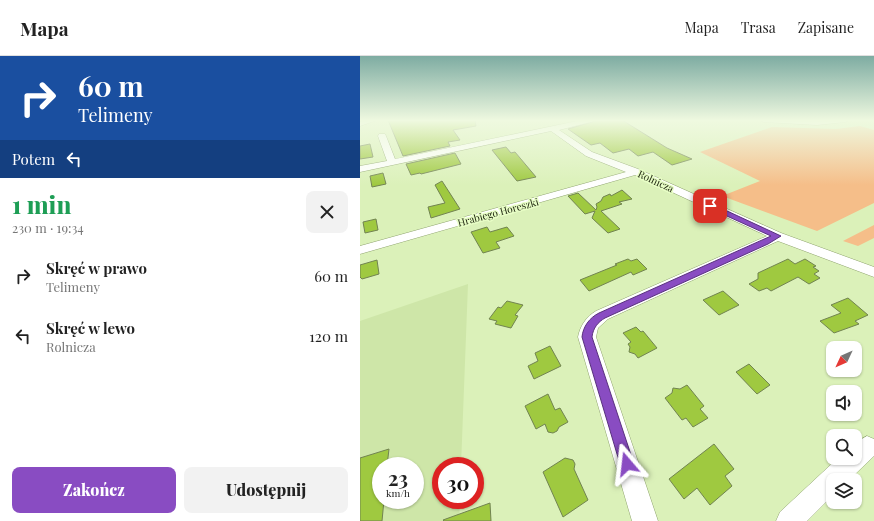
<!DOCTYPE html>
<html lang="pl">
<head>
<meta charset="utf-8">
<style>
	body { margin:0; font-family:"Playfair Display",serif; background:#f2f2f2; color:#222; height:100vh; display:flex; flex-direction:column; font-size:15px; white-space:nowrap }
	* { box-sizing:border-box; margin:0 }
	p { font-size:13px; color:#767676 }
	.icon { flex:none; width:22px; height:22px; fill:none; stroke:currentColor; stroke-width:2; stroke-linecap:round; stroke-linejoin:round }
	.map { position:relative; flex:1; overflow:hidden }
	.sheet { display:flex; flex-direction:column; background:#fff; width:360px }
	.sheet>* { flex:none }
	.top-card { background:#1a4fa0; color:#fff; overflow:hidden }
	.needle { width:26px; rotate:226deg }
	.tools { position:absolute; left:466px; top:285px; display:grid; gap:8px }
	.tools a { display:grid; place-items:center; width:36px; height:36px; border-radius:8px; background:#fff; box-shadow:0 1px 3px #0004; font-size:20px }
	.speed { position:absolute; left:12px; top:401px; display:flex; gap:8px; font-size:20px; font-weight:700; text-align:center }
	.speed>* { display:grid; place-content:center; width:52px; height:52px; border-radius:50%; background:#fff; box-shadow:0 1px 3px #0004; line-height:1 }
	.speed small { font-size:10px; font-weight:400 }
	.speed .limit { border:6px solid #d22; background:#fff; color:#111 }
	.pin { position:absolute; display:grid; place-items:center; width:34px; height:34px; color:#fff; margin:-17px; border-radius:8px; box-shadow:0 2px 6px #0006 }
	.me { position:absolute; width:44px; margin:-22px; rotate:343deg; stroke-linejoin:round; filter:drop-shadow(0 0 3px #0008) }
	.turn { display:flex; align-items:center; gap:14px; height:84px; padding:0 12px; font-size:18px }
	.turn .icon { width:52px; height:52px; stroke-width:2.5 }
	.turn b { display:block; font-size:28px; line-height:34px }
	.then { display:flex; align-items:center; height:38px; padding:0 12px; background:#0003; gap:8px; font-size:15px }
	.round { display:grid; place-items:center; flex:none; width:42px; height:42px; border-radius:8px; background:#f2f2f2 }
	.head { display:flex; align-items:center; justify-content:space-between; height:68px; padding:0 12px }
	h1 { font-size:24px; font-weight:800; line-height:30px; color:#1e9e55 }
	.action { display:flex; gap:8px; margin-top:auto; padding:8px 12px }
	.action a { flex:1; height:46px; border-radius:8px; background:#894cc2; color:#fff; font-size:16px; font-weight:800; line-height:46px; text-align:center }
	.action a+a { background:#f2f2f2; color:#222 }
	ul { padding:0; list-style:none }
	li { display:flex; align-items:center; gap:12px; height:60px; padding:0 12px }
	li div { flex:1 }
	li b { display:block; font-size:15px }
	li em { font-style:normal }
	header { display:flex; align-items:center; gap:24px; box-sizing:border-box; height:56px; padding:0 20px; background:#fff; border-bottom:1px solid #e0e0e0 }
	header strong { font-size:19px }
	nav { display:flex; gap:22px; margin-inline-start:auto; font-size:14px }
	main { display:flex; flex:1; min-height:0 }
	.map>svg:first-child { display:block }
	.built { fill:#cee6a8; fill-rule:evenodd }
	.green { fill:#f5be89 }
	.building { fill:#9fc940; stroke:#718351 }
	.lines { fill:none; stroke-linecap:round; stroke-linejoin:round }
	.minor-casing { stroke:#8fa36f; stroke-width:1 }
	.minor { fill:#fff; fill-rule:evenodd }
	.route { fill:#894cc2; stroke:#59317e }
	.labels { text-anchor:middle; stroke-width:3; stroke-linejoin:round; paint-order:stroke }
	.far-street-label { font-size:10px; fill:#1a210c; stroke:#e8fec6 }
</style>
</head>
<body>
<header>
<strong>Mapa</strong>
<nav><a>Mapa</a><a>Trasa</a><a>Zapisane</a></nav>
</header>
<main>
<section class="sheet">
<div class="top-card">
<div class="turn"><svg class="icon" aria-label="right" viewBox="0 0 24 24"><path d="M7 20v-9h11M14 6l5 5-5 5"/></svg><div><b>60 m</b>Telimeny</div></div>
<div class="then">Potem<svg class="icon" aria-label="left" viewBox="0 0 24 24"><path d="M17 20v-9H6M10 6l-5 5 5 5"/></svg></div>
</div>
<div class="head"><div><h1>1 min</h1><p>230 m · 19:34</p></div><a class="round"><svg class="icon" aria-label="close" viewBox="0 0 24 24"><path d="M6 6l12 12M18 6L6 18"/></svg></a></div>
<ul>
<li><svg class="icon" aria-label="right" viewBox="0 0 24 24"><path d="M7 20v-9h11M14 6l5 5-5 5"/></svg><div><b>Skręć w prawo</b><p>Telimeny</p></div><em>60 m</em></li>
<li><svg class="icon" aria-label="left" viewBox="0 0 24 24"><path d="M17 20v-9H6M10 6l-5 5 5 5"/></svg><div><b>Skręć w lewo</b><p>Rolnicza</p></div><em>120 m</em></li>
</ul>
<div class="action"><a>Zakończ</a><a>Udostępnij</a></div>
</section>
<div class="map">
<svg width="514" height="465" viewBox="0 0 514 465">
	<rect width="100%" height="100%" fill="#dbf1b9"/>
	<!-- built -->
	<path class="built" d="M 108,228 L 101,410 L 81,410 L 81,444 L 100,444 L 99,465 L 0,465 L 0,265 ZM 21,410 L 55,410 L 55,444 L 21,444 Z"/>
	<!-- green -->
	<path class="green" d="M 500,70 L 514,74 L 514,147 L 457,175 L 362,140 L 400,125 L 340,96 L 412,71 L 476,73 Z
		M 514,169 L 514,182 L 498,190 L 483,185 Z"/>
	<!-- building -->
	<path class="building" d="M 28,64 L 115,64 L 116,70 L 93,74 L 100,84 L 88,86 L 90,90 L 43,100 Z
		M 239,64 L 262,64 L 307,92 L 332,103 L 312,109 L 293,96 L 278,100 L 269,93 L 253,97 L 240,87 L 231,89 L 208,73 Z
		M 10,88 L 13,101 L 0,103 L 0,90 Z
		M 146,91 L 151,97 L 155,96 L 176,121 L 157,125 L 132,94 Z
		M 95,97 L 101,108 L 61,118 L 60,117 L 51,119 L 46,108 Z
		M 23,117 L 26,128 L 12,131 L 10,120 Z
		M 82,125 L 100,153 L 71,162 L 68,151 L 85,147 L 75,129 Z
		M 262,134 L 272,143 L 259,146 L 262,148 L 241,155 L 260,173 L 248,177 L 232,162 L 235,155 L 225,158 L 208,140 L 218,137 L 236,154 L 237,151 L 236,148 L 241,145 L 243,141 L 250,138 L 251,140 Z
		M 16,163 L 18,174 L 5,177 L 3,166 Z
		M 127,171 L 130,176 L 147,171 L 154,180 L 136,186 L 140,192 L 123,197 L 111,176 Z
		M 268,203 L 271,205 L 277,203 L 287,213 L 273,219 L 271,216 L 229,235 L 220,224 L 257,209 L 255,208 Z
		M 428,203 L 435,208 L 445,203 L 456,210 L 453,211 L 459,215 L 454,218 L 460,222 L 449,228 L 438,221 L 411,235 L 407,232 L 399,235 L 389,228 L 398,223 L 398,217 Z
		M 17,204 L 19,218 L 2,223 L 0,221 L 0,209 Z
		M 363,235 L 379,249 L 359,259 L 343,244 Z
		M 488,242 L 508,259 L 495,265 L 499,268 L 474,277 L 460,265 L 481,257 L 471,249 Z
		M 147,245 L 163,249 L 155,259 L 158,260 L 151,272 L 135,268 L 137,265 L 129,263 L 138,251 L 141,252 Z
		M 276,271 L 281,276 L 283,275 L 297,292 L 278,302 L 275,298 L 269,296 L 270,291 L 268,288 L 271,286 L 263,277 Z
		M 190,290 L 201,310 L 174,323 L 168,310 L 178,305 L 175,297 Z
		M 389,308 L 410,329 L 397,338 L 376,316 Z
		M 327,329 L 344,350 L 340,353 L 348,362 L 333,371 L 326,362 L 322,364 L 305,342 L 312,337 L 313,332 L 320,333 Z
		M 188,338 L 195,354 L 200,352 L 208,366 L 199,371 L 197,375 L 193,377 L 188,376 L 185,368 L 176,373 L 165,350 Z
		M 354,388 L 374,413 L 365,420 L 372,430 L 350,449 L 337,432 L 324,443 L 309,423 Z
		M 29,393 L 27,410 L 21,410 L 21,444 L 24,444 L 22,465 L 0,465 L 0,402 Z
		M 205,402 L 213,404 L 215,408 L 214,413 L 228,444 L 203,461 L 183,416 Z
		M 130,447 L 131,465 L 84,465 L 83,464 Z"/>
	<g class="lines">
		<defs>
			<path id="minor" d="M 5,64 L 17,64 L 0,70 L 0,66 Z
				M 222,64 L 238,64 L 199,74 L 232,96 L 278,113 L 421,177 L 514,211 L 514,221 L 418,185 L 248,263 L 238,272 L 236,281 L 298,465 L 272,465 L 218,281 C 220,270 226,261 236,255 L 407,180 L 275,119 L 0,198 L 0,190 L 266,116 L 226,100 L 191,75 L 0,116 L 0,110 L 27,105 L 18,80 L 19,78 L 25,78 L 26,80 L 35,103 Z
				M 400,64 L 489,64 L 485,66 L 457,69 L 404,66 Z
				M 507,380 L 514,383 L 514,400 L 489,424 L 473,424 L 473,439 L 447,465 L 416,465 L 420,456 L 478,402 L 495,402 L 495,387 Z"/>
		</defs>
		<!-- minor casing -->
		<use href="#minor" class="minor-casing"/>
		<!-- minor -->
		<use href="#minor" class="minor"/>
	</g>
	<!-- sky -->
	<linearGradient id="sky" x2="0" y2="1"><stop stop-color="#7eaca2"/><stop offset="0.5" stop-color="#eff9e0"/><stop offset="1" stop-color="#eff9e0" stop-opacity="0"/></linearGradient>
	<rect width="514" height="129" fill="url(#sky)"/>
	<!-- route -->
	<path class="route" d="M 347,148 L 352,148 L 421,180 L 408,188 L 245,262 C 238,266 233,272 232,281 L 274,408 L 272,413 L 267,415 L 262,413 L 260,408 L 222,281 C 223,271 229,262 239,257 L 411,180 L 347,151 Z"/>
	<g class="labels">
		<!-- far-street labels -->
		<g class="far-street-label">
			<text transform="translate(296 125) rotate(25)" y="4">Rolnicza</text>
			<text transform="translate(138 156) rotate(-15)" y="4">Hrabiego Horeszki</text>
		</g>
	</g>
</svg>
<div class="tools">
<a><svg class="needle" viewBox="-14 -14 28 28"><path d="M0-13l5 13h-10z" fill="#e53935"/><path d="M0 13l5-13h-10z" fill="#767676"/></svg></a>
<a><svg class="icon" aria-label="sound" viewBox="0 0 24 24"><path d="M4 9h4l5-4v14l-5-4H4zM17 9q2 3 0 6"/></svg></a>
<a><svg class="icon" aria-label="search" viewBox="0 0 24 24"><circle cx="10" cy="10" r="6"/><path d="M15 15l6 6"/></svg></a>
<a><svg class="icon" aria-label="layers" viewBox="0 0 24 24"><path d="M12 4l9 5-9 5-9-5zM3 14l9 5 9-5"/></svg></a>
</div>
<div class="speed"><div>23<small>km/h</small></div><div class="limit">30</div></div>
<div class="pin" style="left:350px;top:150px;background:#d93025"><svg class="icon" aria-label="arrive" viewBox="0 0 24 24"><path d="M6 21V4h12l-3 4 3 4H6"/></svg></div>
<svg class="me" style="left:267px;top:408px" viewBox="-20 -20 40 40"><path d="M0-17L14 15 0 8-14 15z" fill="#894cc2" stroke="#fff" stroke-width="4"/></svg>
</div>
</main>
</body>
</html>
